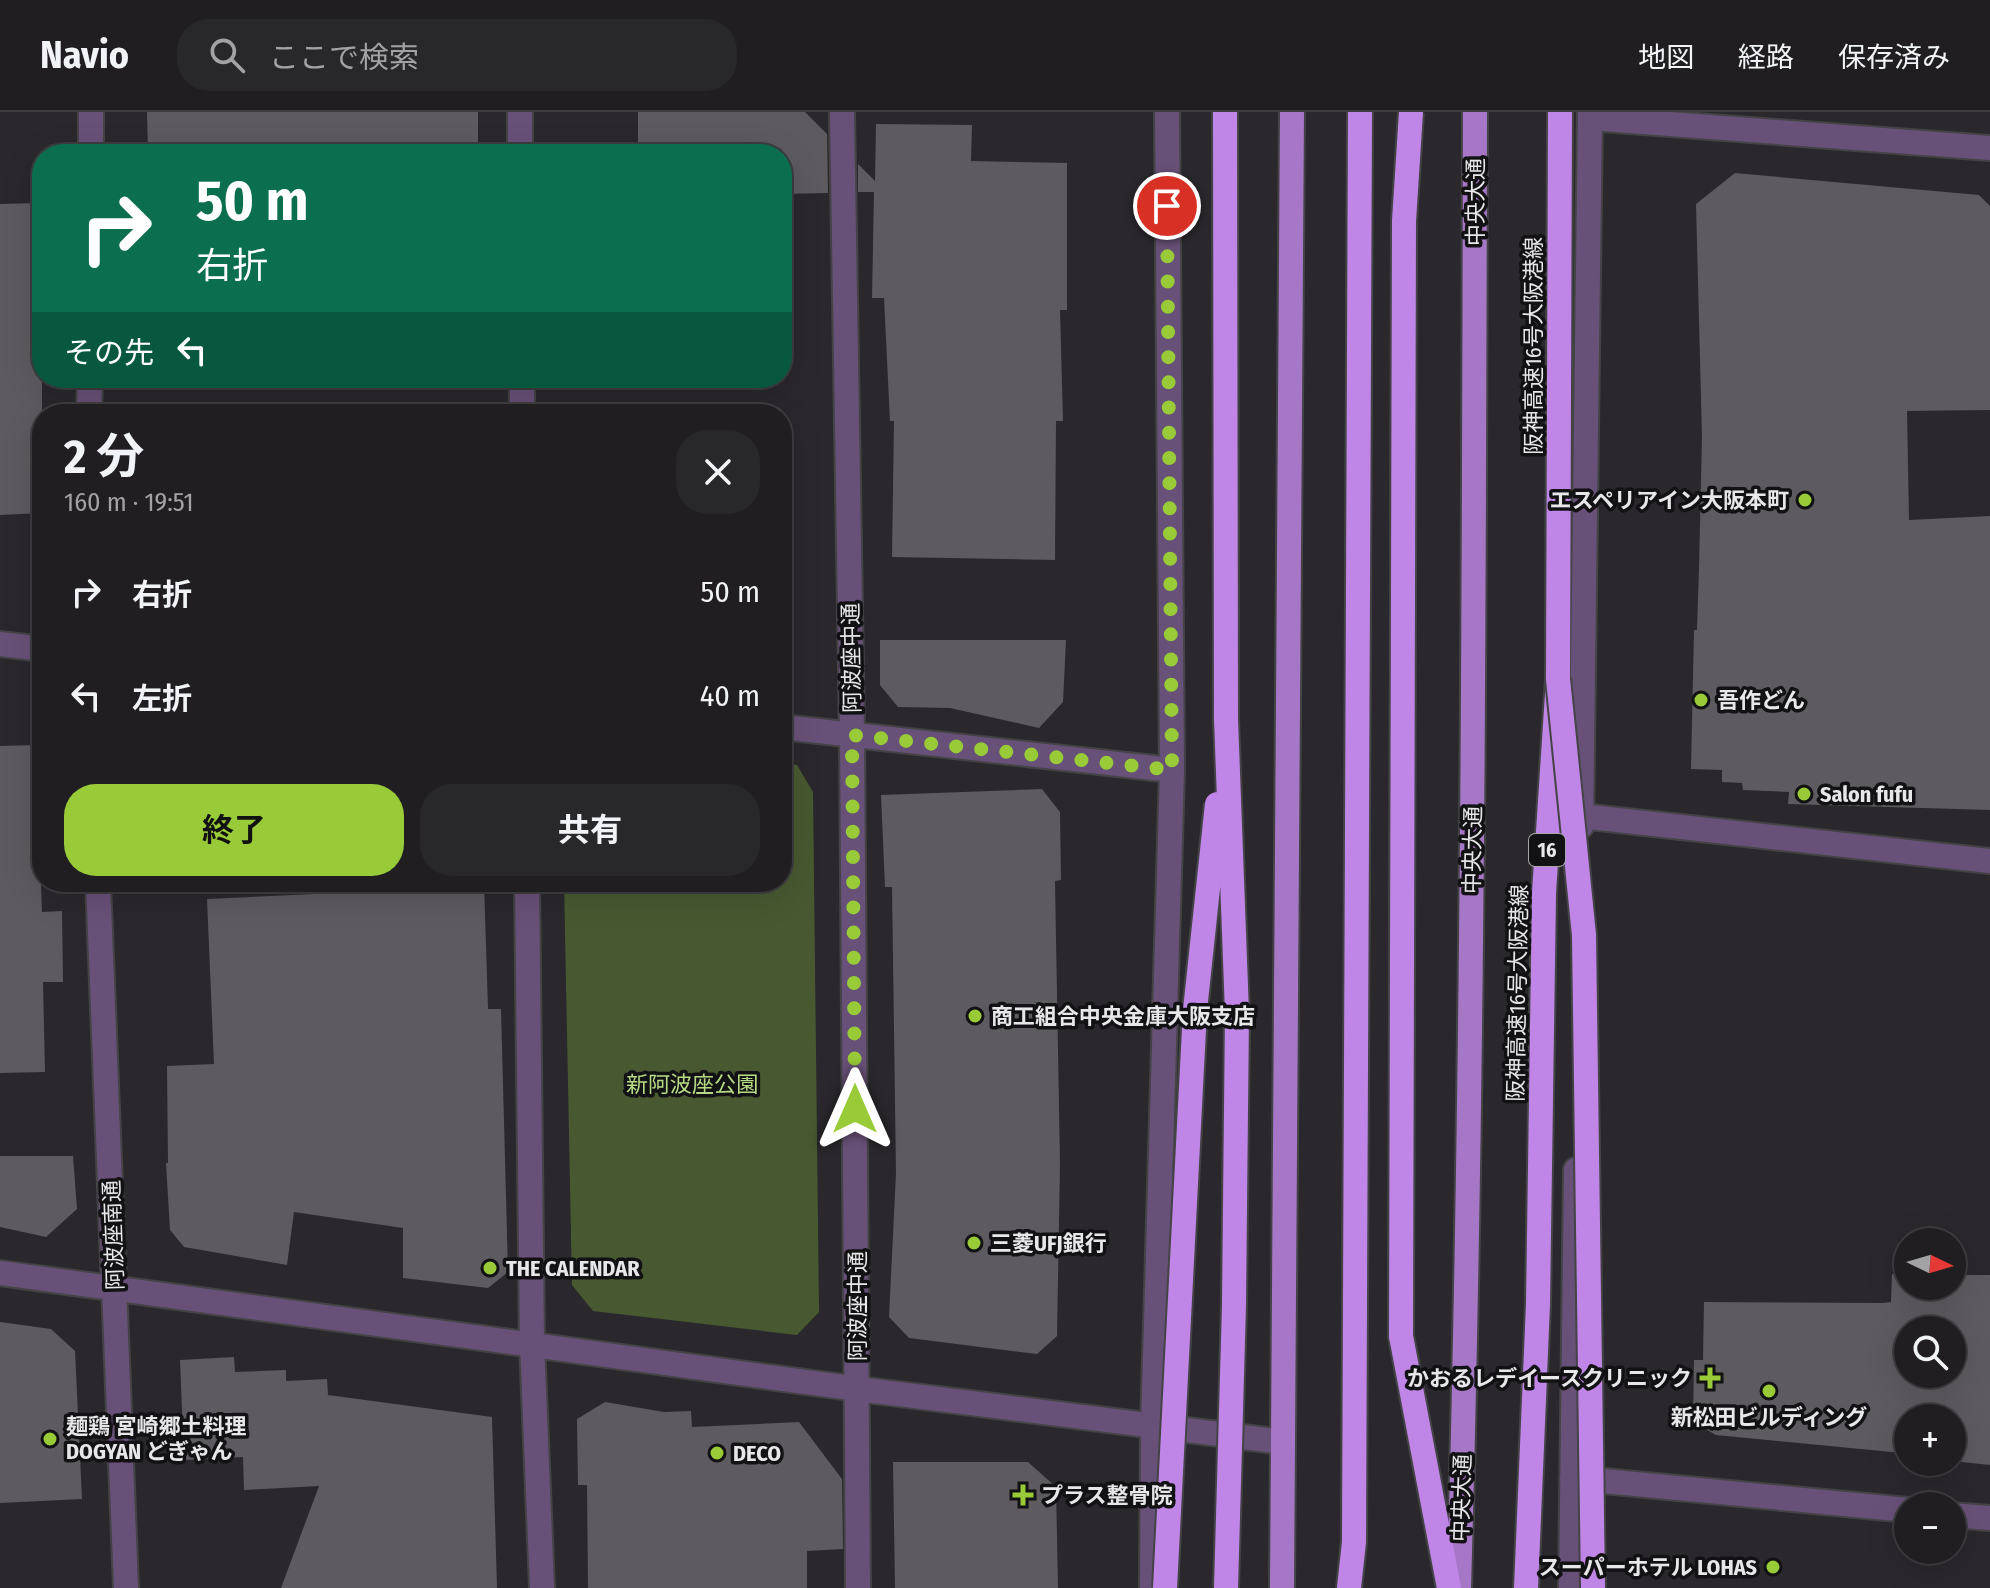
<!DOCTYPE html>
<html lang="ja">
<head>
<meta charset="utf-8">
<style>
	body { margin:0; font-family:"Fira Sans Condensed","Noto Sans JP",sans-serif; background:#28272a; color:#f1f3f6; height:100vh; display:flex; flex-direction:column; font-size:30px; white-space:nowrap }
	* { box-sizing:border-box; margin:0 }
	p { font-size:26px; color:#a2a2a5 }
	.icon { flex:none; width:44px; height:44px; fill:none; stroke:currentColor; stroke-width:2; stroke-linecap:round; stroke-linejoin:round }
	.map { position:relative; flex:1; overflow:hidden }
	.details { position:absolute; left:32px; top:292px; width:760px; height:488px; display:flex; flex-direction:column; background:#201e21; border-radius:32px; box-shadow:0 8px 32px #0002,0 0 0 2px #3d3c3f }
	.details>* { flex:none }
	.guide { position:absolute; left:32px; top:32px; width:760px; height:244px; border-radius:32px; box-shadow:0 8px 32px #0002,0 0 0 2px #3d3c3f; background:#0b6e4f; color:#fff; overflow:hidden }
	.needle { width:52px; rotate:95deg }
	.controls { position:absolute; left:1894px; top:1116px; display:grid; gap:16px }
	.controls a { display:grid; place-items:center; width:72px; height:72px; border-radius:50%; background:#201e21; box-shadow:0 8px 32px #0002,0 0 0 2px #3d3c3f; font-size:40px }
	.pin { position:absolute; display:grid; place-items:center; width:68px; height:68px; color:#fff; margin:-34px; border:4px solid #fff; border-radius:50%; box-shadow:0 2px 8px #0007 }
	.me { position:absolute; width:88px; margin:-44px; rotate:0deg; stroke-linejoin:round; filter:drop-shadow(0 0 6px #0008) }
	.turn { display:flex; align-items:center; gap:28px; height:168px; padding:0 32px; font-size:36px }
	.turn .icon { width:104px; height:104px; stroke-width:2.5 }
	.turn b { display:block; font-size:56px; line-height:68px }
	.then { display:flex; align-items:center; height:76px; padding:0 32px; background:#0003; gap:16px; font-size:30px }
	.round { display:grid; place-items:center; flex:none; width:84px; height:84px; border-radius:32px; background:#28272a }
	.summary { display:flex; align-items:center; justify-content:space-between; height:136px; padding:0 32px }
	h1 { font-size:48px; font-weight:700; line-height:60px }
	.primary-button { display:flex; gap:16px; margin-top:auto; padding:16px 32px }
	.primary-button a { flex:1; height:92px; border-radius:32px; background:#98cb37; color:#111; font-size:32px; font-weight:700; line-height:92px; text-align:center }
	.primary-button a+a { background:#28272a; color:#f1f3f6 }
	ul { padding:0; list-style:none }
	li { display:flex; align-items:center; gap:24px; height:104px; padding:0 32px }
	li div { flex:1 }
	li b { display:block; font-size:30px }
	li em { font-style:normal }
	header { display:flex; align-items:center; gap:48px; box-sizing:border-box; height:112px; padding:0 40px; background:#201e21; border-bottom:2px solid #3d3c3f }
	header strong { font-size:38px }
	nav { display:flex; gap:44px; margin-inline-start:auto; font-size:28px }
	.search { width:560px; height:72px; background:#28272a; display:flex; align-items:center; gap:20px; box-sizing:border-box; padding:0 28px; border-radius:32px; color:#a2a2a5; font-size:30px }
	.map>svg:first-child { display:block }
	.green { fill:#485931 }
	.building { fill:#5d5b5f; fill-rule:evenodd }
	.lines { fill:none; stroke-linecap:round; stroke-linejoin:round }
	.minor-casing { stroke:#444346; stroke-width:28 }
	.major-casing { stroke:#444346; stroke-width:28 }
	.highway-casing { stroke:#444346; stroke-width:28 }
	.minor { stroke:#685178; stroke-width:24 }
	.major { stroke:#a777c7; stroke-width:24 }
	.highway { stroke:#c086e7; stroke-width:24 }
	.highway-bridge-casing { stroke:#444346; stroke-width:28; stroke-linecap:butt }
	.highway-bridge { stroke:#c086e7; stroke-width:24 }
	.route { stroke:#98cb37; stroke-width:14; stroke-dasharray:0 25.2 }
	.poi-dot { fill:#98cb37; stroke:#121113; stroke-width:3 }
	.labels { text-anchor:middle; stroke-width:7; stroke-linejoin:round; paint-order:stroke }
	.shield { fill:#121113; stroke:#a7a6a8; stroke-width:2 }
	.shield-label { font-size:20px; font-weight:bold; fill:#e7e6e8 }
	.street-label { font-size:22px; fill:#e7e6e8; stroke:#121113 }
	.poi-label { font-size:22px; font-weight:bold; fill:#e7e6e8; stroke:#121113; text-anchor:start }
	.park-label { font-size:22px; fill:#b6da84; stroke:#121113 }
</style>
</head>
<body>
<header>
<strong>Navio</strong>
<div class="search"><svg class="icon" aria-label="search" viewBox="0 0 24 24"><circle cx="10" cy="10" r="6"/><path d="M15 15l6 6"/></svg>ここで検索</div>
<nav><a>地図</a><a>経路</a><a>保存済み</a></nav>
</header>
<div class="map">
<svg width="1990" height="1476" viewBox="0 0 1990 1476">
	<rect width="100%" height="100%" fill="#2a282c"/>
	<!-- green -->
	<path class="green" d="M 782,651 L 797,653 L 813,680 L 819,1200 L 797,1223 L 593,1199 L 572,1173 L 564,770 L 782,770 Z"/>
	<!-- building -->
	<path class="building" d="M 147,0 L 478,0 L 478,42 L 148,42 Z
		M 638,0 L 805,0 L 827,22 L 828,81 L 782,82 L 782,42 L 638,42 Z
		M 876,12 L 972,13 L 971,49 L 1067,51 L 1067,198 L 1060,198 L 1063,309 L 1056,309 L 1055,448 L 892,445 L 894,309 L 890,309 L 884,186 L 872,186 L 874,80 L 858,80 L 858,52 L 875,69 Z
		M 1735,61 L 1979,83 L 1990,94 L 1990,298 L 1907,299 L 1909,408 L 1990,404 L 1990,698 L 1788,692 L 1789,680 L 1743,678 L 1742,671 L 1722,670 L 1722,658 L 1691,657 L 1694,518 L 1697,518 L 1699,456 L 1702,325 L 1696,92 Z
		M 42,91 L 42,401 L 0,403 L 0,92 Z
		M 880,528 L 1066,528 L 1063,590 L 1039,616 L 950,596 L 898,595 L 880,573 Z
		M 36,633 L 42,800 L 62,799 L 63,870 L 43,870 L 45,960 L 0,961 L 0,634 Z
		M 1042,677 L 1060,700 L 1061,768 L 1055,769 L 1060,1052 L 1057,1224 L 1037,1242 L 909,1226 L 889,1205 L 896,1061 L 892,775 L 885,775 L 881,683 Z
		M 425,770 L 484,770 L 488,897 L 501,897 L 508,1160 L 488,1176 L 403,1166 L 403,1116 L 294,1100 L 287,1153 L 184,1135 L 170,1118 L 166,1051 L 168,1051 L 167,954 L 214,952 L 207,787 L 425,777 Z
		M 0,1044 L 73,1044 L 77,1097 L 46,1125 L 0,1115 Z
		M 1892,1162 L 1908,1162 L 1908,1174 L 1952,1174 L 1952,1163 L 1990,1163 L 1990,1353 L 1952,1349 L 1952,1306 L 1908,1306 L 1908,1344 L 1902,1343 L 1902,1341 L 1716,1323 L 1693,1310 L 1694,1248 L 1703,1248 L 1704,1190 L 1883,1191 L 1891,1190 ZM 1908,1218 L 1952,1218 L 1952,1262 L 1908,1262 Z
		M 0,1210 L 51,1217 L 75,1239 L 82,1387 L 0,1391 Z
		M 234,1245 L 235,1260 L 286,1258 L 286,1269 L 327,1267 L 328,1283 L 492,1305 L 497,1476 L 281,1476 L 319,1374 L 244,1378 L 243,1345 L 184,1348 L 180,1248 Z
		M 605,1290 L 664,1300 L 691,1299 L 692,1315 L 799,1310 L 842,1367 L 843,1437 L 807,1439 L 807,1476 L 588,1476 L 587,1373 L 578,1373 L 577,1307 Z
		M 893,1350 L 1028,1350 L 1056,1375 L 1058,1476 L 895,1476 Z"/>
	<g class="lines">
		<defs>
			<path id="minor" d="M 520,0 L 520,42
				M 842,0 L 852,623 L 858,1476
				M 1590,6 L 1990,36
				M 91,42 L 91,0
				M 522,266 L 522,302
				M 89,302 L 90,266
				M 0,532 L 42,537
				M 782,615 L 1172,658
				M 1581,704 L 1990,749
				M 1581,714 L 1590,0
				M 98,770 L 126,1476
				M 527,770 L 532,1231 L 542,1476
				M 0,1161 L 858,1277 L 1283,1330
				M 1572,1366 L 1908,1398
				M 1952,1403 L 1990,1406
				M 1152,1476 L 1153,1315 L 1172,658 L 1167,0
				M 1571,1476 L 1576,1058"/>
			<path id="major" d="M 1282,1476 L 1292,0
				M 1459,1476 C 1473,984 1474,492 1475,0"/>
			<path id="highway" d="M 1401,1224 L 1449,1476
				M 1349,1476 L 1354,1430 L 1360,0
				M 1526,1476 L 1538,1192 L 1544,781 L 1558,567 L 1560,0"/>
		</defs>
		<!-- minor casing -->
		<use href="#minor" class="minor-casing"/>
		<!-- major casing -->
		<use href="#major" class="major-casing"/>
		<!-- highway casing -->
		<use href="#highway" class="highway-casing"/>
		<!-- minor -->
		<use href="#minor" class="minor"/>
		<!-- major -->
		<use href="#major" class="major"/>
		<!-- highway -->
		<use href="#highway" class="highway"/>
		<defs>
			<path id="highway-bridge" d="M 1225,0 L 1226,607 L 1237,901 L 1234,1193 L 1226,1476
				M 1558,567 L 1584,823 L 1593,1476
				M 1401,1224 L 1404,109 L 1411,0
				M 1165,1476 L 1195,898 L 1217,692"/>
		</defs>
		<!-- highway-bridge casing -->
		<use href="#highway-bridge" class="highway-bridge-casing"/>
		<!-- highway-bridge -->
		<use href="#highway-bridge" class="highway-bridge"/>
	</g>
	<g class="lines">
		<!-- route -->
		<path class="route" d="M 855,997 L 852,623 L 1172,658 L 1167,94"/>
	</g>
	<!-- markers -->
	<g class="poi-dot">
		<circle cx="1805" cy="388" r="8"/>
		<circle cx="1701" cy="588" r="8"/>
		<circle cx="1804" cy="682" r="8"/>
		<circle cx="975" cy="904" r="8"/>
		<circle cx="974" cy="1131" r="8"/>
		<circle cx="490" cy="1156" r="8"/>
		<path d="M1706 1254h8v8h8v8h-8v8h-8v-8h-8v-8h8z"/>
		<circle cx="1769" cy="1279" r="8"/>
		<circle cx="50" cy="1327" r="8"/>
		<circle cx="717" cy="1341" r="8"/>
		<path d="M1019 1371h8v8h8v8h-8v8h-8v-8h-8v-8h8z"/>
		<circle cx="1773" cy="1455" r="8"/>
	</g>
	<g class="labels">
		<!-- shield labels -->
		<rect class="shield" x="1529" y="722" width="36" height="32" rx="6"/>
		<g class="shield-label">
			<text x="1547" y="745">16</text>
		</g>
		<!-- street labels -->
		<g class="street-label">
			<text transform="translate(1475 90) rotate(-90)" y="8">中央大通</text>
			<text transform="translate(1533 234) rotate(-90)" y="8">阪神高速16号大阪港線</text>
			<text transform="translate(851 546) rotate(-91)" y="8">阿波座中通</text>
			<text transform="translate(1472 738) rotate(-89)" y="8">中央大通</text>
			<text transform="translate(1517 881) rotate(-89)" y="8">阪神高速16号大阪港線</text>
			<text transform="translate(113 1123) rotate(-92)" y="8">阿波座南通</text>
			<text transform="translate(857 1194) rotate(-90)" y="8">阿波座中通</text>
			<text transform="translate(1461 1386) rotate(-88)" y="8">中央大通</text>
		</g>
		<!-- poi labels -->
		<g class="poi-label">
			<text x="1789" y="396" text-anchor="end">エスペリアイン大阪本町</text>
			<text x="1717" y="596">吾作どん</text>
			<text x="1820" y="690">Salon fufu</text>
			<text x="991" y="912">商工組合中央金庫大阪支店</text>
			<text x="990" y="1139">三菱UFJ銀行</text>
			<text x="506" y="1164">THE CALENDAR</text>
			<text x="1692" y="1274" text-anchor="end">かおるレデイースクリニック</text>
			<text x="1769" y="1313" text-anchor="middle">新松田ビルディング</text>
			<text x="66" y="1322">麺鶏 宮崎郷土料理<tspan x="66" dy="25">DOGYAN どぎゃん</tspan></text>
			<text x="733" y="1349">DECO</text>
			<text x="1041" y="1391">プラス整骨院</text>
			<text x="1757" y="1463" text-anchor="end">スーパーホテル LOHAS</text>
		</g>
		<!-- park labels -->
		<g class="park-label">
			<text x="692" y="980">新阿波座公園</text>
		</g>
	</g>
</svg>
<div class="controls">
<a><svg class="needle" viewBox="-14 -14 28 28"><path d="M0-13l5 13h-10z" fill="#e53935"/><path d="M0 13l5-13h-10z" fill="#a2a2a5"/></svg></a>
<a><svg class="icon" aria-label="search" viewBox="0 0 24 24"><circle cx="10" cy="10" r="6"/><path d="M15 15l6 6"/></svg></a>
<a>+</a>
<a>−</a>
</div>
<div class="pin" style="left:1167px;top:94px;background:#d93025"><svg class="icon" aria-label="arrive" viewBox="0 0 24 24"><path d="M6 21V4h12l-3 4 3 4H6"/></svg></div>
<svg class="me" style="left:855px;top:997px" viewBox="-20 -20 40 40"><path d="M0-17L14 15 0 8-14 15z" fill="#98cb37" stroke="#fff" stroke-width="4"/></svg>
<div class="guide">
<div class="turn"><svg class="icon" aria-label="right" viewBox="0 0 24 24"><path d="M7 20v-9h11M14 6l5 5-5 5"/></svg><div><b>50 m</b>右折</div></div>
<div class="then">その先<svg class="icon" aria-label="left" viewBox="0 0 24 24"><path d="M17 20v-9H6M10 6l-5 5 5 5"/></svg></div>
</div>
<section class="details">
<div class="summary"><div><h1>2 分</h1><p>160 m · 19:51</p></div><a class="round"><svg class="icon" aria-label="close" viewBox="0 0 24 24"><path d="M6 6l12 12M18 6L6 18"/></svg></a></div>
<ul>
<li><svg class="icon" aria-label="right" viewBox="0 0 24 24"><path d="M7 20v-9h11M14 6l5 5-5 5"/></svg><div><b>右折</b></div><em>50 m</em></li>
<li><svg class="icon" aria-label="left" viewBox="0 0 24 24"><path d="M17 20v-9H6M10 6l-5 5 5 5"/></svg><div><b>左折</b></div><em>40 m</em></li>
</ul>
<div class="primary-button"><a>終了</a><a>共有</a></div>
</section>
</div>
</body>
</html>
